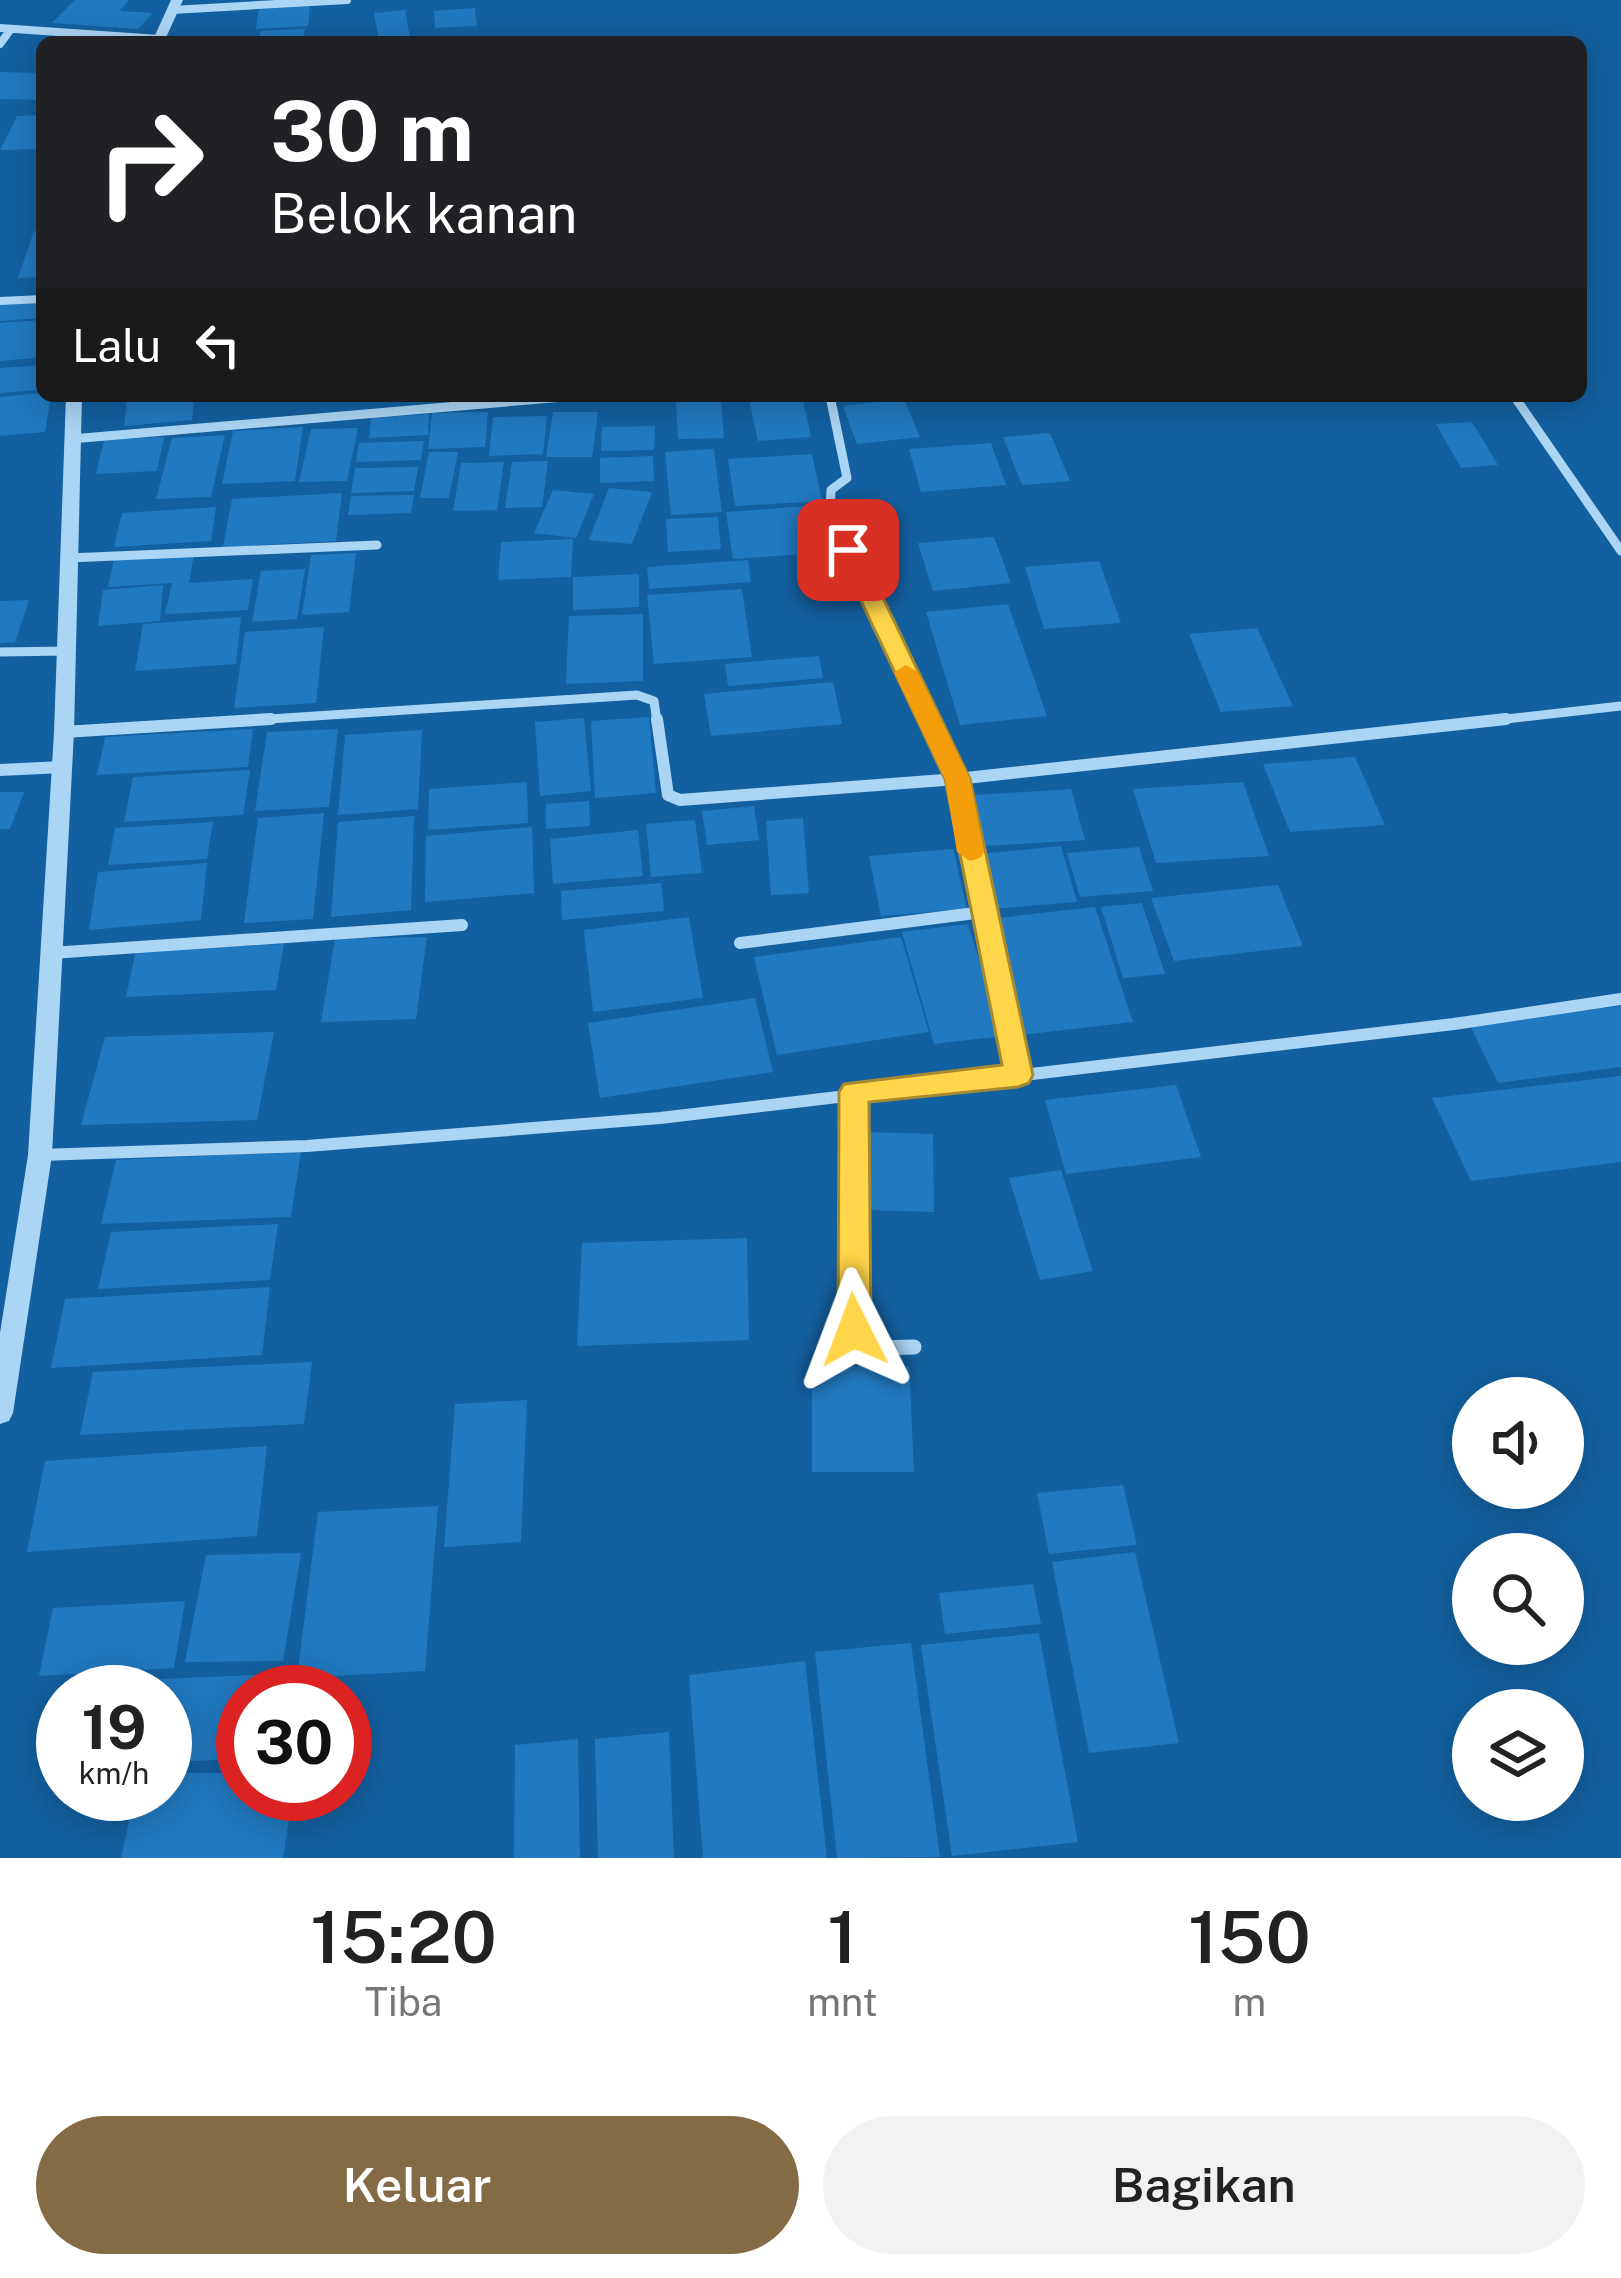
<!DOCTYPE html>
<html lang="id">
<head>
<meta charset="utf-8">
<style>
	body { margin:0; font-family:"Public Sans",sans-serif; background:#f2f2f2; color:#222; height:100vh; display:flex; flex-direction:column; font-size:45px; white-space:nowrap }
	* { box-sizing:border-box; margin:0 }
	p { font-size:39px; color:#767676 }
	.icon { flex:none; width:66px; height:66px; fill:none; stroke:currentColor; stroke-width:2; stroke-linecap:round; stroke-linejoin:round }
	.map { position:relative; height:1858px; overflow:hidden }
	.details { display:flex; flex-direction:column; background:#fff; flex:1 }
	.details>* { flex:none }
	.banner { position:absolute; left:36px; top:36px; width:1551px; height:366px; border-radius:18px; box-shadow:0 6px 30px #0003; background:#202124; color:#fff; overflow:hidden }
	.buttons { position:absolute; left:1452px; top:1377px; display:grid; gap:24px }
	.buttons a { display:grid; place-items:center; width:132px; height:132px; border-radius:50%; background:#fff; box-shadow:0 6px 30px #0003; font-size:60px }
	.speed { position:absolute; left:36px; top:1665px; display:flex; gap:24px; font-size:60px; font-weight:700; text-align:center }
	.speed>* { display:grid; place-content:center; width:156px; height:156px; border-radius:50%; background:#fff; box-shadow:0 6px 30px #0003; line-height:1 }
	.speed small { font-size:30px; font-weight:400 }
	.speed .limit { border:18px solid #d22; background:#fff; color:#111 }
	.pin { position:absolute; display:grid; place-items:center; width:102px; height:102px; color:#fff; margin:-51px; border-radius:24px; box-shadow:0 6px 18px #0006 }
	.me { position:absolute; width:132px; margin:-66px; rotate:357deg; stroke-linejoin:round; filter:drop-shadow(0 0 9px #0008) }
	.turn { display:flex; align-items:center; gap:42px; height:252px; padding:0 36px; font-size:54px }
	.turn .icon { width:156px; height:156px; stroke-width:2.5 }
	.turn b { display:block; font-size:84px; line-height:102px }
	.then { display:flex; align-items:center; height:114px; padding:0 36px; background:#0003; gap:24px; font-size:45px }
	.eta { display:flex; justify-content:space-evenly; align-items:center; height:204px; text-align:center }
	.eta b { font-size:72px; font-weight:600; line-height:84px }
	.primary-button { display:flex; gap:24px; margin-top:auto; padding:24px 36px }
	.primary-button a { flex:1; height:138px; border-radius:72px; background:#856b45; color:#fff; font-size:48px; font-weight:600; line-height:138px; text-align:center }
	.primary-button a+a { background:#f2f2f2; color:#222 }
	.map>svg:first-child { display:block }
	.building { fill:#2179bf }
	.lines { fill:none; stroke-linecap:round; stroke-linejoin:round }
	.minor-far3 { stroke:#abd5f4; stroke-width:8 }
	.minor-far2 { stroke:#abd5f4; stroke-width:9 }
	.minor-far1 { stroke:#abd5f4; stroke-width:12 }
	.minor { stroke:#abd5f4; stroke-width:15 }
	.tertiary { fill:#abd5f4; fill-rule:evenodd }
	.route { fill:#ffd54a; stroke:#a68a30; stroke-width:3 }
	.slow { fill:#f59e0b }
</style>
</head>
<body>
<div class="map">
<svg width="1621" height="1858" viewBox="0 0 1621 1858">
	<rect width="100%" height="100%" fill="#1360a0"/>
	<!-- building -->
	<path class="building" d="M 75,0 L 129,0 L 119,11 L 153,13 L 138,29 L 52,23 Z
		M 310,6 L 308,26 L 256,29 L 259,9 Z
		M 475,8 L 477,26 L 435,28 L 434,11 Z
		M 405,10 L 410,38 L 379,40 L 374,13 Z
		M 305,29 L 302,42 L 258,42 L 261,31 Z
		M 0,72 L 42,73 L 42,100 L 0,99 Z
		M 42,115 L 41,149 L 0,150 L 17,116 Z
		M 42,230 L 42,277 L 18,278 L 34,231 Z
		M 42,299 L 42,318 L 0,321 L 0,302 Z
		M 42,320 L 35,358 L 0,361 L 0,323 Z
		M 42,365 L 40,390 L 0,393 L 0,368 Z
		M 42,393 L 51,396 L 45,432 L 0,436 L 0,397 Z
		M 194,396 L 192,420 L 124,426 L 127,400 Z
		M 802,396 L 811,437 L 758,441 L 749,399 Z
		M 904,399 L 920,437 L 857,444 L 843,406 Z
		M 721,400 L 724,438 L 678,439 L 676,401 Z
		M 488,412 L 485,447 L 428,449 L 432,413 Z
		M 553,412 L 598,412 L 592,457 L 546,457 Z
		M 429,414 L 428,435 L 369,438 L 371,418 Z
		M 547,416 L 543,454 L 489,456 L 493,417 Z
		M 1472,422 L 1498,465 L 1461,468 L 1436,424 Z
		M 655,426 L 654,450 L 601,451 L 602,427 Z
		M 303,427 L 295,481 L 222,484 L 233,431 Z
		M 358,428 L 347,481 L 299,482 L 311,429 Z
		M 1050,433 L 1070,481 L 1022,485 L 1003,437 Z
		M 225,435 L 211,497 L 156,499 L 172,438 Z
		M 164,437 L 157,471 L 96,474 L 104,440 Z
		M 424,441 L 421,460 L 356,462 L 359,443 Z
		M 991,443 L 1006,485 L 921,492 L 909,449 Z
		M 714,449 L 722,512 L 671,515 L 665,452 Z
		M 429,452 L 458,452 L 449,498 L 420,498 Z
		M 812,454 L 822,501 L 735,506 L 728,459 Z
		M 653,456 L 654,481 L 600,483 L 600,458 Z
		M 548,461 L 542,507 L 505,508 L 512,462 Z
		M 504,462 L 497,510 L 453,511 L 461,463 Z
		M 418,467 L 414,491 L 351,493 L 355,468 Z
		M 609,488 L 652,492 L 632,544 L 589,540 Z
		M 553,490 L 594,494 L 576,538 L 534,533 Z
		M 342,493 L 336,541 L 223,547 L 232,499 Z
		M 414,495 L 411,513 L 348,515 L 351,496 Z
		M 822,505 L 831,552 L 733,559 L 726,512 Z
		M 216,507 L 211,541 L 114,547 L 122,513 Z
		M 718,517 L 721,549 L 668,552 L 666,519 Z
		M 994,537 L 1011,583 L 933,591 L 918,543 Z
		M 573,539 L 571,577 L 498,580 L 501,542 Z
		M 356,553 L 349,612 L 302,615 L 311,555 Z
		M 194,554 L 189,583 L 253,579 L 248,610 L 165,614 L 172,583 L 108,587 L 114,559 Z
		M 748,560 L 751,582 L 649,589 L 647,567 Z
		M 1099,561 L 1121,623 L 1044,629 L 1025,567 Z
		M 305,569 L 297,619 L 252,622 L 261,571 Z
		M 639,574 L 639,607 L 573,610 L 573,577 Z
		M 163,585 L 160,621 L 98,626 L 103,590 Z
		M 742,589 L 752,657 L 654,664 L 647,595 Z
		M 29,600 L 15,642 L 0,643 L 0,601 Z
		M 1008,604 L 1047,716 L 960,725 L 926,612 Z
		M 643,614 L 643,681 L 566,684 L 569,616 Z
		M 241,617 L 236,664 L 135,671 L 143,624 Z
		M 324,627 L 316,703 L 234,708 L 245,632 Z
		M 1257,628 L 1293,706 L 1221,712 L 1189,634 Z
		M 819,656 L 823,678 L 728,686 L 725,664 Z
		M 833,682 L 842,724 L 711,736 L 704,694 Z
		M 649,717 L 656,793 L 595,798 L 591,721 Z
		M 584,718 L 591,791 L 540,796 L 535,722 Z
		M 253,729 L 248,767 L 97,775 L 105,737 Z
		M 338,729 L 329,807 L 255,811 L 267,732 Z
		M 422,730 L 418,809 L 338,815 L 345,735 Z
		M 1355,757 L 1385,825 L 1290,832 L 1263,764 Z
		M 250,770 L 243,815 L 124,822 L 133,777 Z
		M 527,782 L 528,823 L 428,830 L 429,789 Z
		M 1243,782 L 1269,856 L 1156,863 L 1133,789 Z
		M 1071,789 L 1085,840 L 985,846 L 975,795 Z
		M 0,792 L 24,792 L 10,829 L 0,829 Z
		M 589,801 L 590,826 L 546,829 L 546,804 Z
		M 754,806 L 759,840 L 707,845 L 702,811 Z
		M 324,813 L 313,919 L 244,923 L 258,818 Z
		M 414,816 L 411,910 L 331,917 L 338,822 Z
		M 803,818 L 809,893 L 771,895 L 766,821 Z
		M 695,820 L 702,873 L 651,877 L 646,824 Z
		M 213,822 L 207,859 L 108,865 L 115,828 Z
		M 532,827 L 534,893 L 425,902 L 426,836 Z
		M 638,830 L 643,876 L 553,884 L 550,839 Z
		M 1061,846 L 1077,902 L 993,909 L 979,854 Z
		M 1139,847 L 1153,891 L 1080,897 L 1067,853 Z
		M 953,849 L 967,909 L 881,916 L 869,856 Z
		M 207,863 L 201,920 L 89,930 L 98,872 Z
		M 661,883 L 664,911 L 562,920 L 561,891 Z
		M 1278,885 L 1303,946 L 1174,961 L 1151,898 Z
		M 1142,903 L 1165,974 L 1123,978 L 1101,907 Z
		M 1095,907 L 1133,1022 L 1021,1035 L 988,919 Z
		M 689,917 L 703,998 L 593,1012 L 584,930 Z
		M 968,924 L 1003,1036 L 934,1044 L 902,932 Z
		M 427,937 L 416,1019 L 321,1022 L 335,939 Z
		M 901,937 L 929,1032 L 777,1055 L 754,957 Z
		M 284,944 L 276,990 L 126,997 L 136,950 Z
		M 755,998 L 773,1072 L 600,1098 L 588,1023 Z
		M 1621,1006 L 1621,1067 L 1498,1083 L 1470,1025 Z
		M 274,1032 L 257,1120 L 81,1125 L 105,1037 Z
		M 1621,1076 L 1621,1162 L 1471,1181 L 1432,1098 Z
		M 1176,1085 L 1201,1157 L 1066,1174 L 1045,1100 Z
		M 867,1132 L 933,1134 L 934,1212 L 866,1210 Z
		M 301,1151 L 291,1217 L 101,1224 L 116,1160 Z
		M 1061,1170 L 1093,1271 L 1040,1280 L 1009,1178 Z
		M 278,1224 L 270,1280 L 98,1289 L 111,1232 Z
		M 747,1238 L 749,1340 L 577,1346 L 582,1243 Z
		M 270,1287 L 262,1355 L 51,1368 L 65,1299 Z
		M 312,1362 L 304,1424 L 80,1435 L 93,1372 Z
		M 812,1366 L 909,1366 L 914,1472 L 812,1472 Z
		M 527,1400 L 521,1542 L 444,1547 L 455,1404 Z
		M 267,1446 L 257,1536 L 27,1552 L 45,1461 Z
		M 1123,1485 L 1137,1545 L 1049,1554 L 1037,1493 Z
		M 438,1506 L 425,1671 L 297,1678 L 318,1512 Z
		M 1135,1552 L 1179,1743 L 1089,1753 L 1052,1562 Z
		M 301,1553 L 283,1661 L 185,1662 L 206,1555 Z
		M 1033,1584 L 1041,1624 L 945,1634 L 939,1593 Z
		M 185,1601 L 174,1668 L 39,1676 L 53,1608 Z
		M 1039,1633 L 1078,1842 L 952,1856 L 921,1645 Z
		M 911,1643 L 940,1857 L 837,1858 L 815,1652 Z
		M 805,1661 L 827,1858 L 703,1858 L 689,1675 Z
		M 281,1674 L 278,1692 L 243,1692 L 243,1759 L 165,1762 L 165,1692 L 83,1692 L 85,1682 Z
		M 669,1732 L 674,1858 L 598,1858 L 595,1739 Z
		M 578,1739 L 580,1858 L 514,1858 L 515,1745 Z
		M 165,1773 L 243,1773 L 243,1794 L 293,1794 L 283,1858 L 121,1858 L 135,1794 L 165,1794 Z"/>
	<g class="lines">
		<!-- minor-far3 -->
		<path class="minor-far3" d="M 172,10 L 347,0
			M 0,28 L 159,39
			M 0,44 L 11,29
			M 0,301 L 42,299"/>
		<!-- minor-far2 -->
		<path class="minor-far2" d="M 830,396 L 847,478 L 831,490 L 830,512 L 930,722
			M 1514,396 L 1621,551
			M 71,439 L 576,396
			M 69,558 L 377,545
			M 0,652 L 67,651
			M 225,722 L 637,695 L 654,701 L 657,722
			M 1479,722 L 1621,706"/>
		<!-- minor-far1 -->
		<path class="minor-far1" d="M 657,719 L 668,795 L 680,800 L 957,779 L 1506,719
			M 928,719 L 957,779 L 1018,1075
			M 64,732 L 271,719
			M 0,770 L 62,767
			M 740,943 L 983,912
			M 51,953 L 462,925
			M 854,1092 L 854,1226
			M 40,1155 L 307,1146 L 660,1118 L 1454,1024 L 1621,999"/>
		<!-- minor -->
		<path class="minor" d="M 854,1223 L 854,1330 L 875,1348 L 914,1347"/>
		<!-- tertiary -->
		<path class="tertiary" d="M 171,0 L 183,0 L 164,42 L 152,42 Z
			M 66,396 L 82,396 L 74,732 L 52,1155 L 13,1413 L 9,1421 L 0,1424 L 0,1333 L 28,1155 L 54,732 Z"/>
	</g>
	<!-- route -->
	<path class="route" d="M 848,544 L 860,550 L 970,779 L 1033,1075 L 1029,1083 L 1018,1087 L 869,1102 L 871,1330 L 866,1340 L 854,1345 L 843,1340 L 838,1330 L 839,1092 L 844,1084 L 1002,1065 L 945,779 L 837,550 Z"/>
	<!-- slow -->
	<path class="slow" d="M 906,665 L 918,672 L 970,779 L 984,852 L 980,858 L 970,861 L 957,852 L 945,779 L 894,672 Z"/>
</svg>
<div class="buttons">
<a><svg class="icon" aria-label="sound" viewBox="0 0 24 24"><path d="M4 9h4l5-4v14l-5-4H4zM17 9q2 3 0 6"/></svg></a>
<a><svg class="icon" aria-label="search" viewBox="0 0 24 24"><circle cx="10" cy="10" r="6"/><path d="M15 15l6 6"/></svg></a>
<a><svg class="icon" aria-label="layers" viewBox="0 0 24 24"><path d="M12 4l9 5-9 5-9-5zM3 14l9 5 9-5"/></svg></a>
</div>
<div class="speed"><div>19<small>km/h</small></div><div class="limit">30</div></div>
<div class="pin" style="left:848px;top:550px;background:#d93025"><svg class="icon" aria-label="arrive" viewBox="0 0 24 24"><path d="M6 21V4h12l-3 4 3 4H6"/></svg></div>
<svg class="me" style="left:854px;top:1330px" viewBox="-20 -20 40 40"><path d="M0-17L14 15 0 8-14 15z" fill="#ffd54a" stroke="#fff" stroke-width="4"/></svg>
<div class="banner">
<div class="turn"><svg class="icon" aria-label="right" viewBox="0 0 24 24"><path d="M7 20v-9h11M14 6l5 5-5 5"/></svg><div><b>30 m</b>Belok kanan</div></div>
<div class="then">Lalu<svg class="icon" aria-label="left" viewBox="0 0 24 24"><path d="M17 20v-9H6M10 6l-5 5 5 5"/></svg></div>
</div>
</div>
<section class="details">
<div class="eta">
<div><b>15:20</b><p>Tiba</p></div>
<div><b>1</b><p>mnt</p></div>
<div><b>150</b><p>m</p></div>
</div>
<div class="primary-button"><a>Keluar</a><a>Bagikan</a></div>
</section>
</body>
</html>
